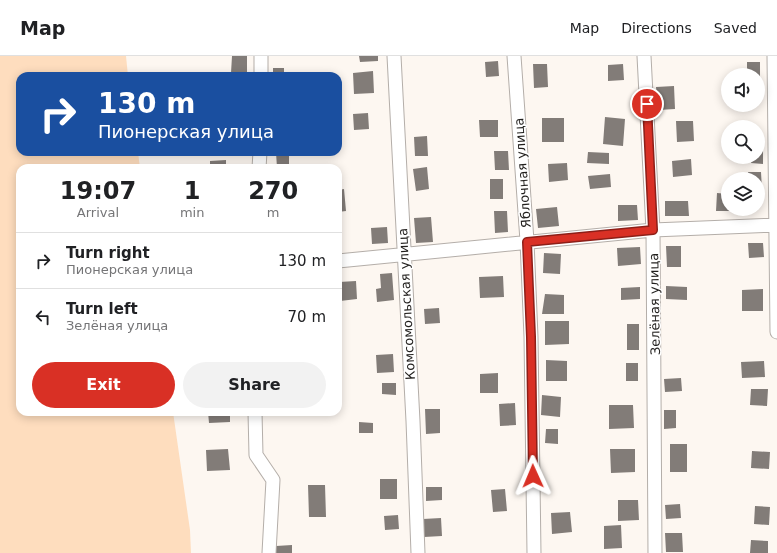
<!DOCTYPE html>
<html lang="en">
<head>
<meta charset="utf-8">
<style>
	body { margin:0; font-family:"DejaVu Sans",sans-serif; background:#f2f2f2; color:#202124; height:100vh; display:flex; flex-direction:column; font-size:15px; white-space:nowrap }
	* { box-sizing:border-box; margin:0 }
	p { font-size:13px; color:#757577 }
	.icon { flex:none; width:22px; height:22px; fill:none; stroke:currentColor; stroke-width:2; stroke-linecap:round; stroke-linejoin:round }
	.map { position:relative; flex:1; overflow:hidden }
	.details { position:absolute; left:16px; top:108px; width:326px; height:252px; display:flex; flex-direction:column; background:#fff; border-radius:12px; box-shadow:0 2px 10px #0003 }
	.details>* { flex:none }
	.top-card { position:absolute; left:16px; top:16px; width:326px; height:84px; border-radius:12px; box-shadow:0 2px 10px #0003; background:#1a4fa0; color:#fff; overflow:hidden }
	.tools { position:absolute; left:721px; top:12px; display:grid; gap:8px }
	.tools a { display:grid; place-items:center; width:44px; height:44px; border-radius:50%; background:#fff; box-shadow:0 2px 10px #0003; font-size:20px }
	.pin { position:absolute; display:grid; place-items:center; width:34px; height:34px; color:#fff; margin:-17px; border:2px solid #fff; border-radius:50%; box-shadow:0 1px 4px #0007 }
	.me { position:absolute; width:44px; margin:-22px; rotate:359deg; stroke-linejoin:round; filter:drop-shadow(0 0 3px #0008) }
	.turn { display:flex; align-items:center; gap:14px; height:84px; padding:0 16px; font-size:18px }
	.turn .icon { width:52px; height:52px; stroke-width:2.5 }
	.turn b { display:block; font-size:28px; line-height:34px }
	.eta { display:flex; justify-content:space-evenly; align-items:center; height:68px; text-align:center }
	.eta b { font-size:24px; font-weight:800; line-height:28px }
	.button { display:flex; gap:8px; margin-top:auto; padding:8px 16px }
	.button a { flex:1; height:46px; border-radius:24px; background:#d93025; color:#fff; font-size:16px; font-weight:800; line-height:46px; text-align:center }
	.button a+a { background:#f2f2f2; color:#202124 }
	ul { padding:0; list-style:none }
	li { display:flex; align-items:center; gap:12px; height:56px; padding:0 16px; border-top:1px solid #e0e0e0 }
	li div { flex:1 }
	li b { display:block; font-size:15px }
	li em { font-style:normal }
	header { display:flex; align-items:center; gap:24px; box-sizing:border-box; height:56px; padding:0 20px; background:#fff; border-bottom:1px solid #e0e0e0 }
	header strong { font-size:19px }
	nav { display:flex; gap:22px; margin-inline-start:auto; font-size:14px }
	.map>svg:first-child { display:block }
	.green { fill:#feddbe }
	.building { fill:#827c78 }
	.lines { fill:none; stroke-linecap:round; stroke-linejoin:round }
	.minor-casing { stroke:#b4aea9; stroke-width:15 }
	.minor { stroke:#fff; stroke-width:13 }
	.route-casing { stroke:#8d1f18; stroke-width:10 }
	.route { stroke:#d93025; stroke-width:7 }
	.labels { text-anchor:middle; stroke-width:3; stroke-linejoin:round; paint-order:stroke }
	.street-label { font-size:13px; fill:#211f1d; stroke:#fff }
</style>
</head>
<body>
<header>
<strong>Map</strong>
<nav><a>Map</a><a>Directions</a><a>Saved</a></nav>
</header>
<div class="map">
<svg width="777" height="497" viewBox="0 0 777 497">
	<rect width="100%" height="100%" fill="#fdf7f1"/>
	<!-- green -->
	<path class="green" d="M 0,0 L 126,0 L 128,20 L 20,20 L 20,96 L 138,96 L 140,112 L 20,112 L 20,356 L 173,356 L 190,474 L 191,497 L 0,497 Z"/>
	<!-- building -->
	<path class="building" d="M 232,0 L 247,0 L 247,17 L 231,17 Z
		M 359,0 L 378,0 L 378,5 L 360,6 Z
		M 498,5 L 499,20 L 486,21 L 485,6 Z
		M 747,6 L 760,6 L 760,28 L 758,28 L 758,19 L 747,19 Z
		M 533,8 L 547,8 L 548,31 L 534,32 Z
		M 623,8 L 624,24 L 608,25 L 608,9 Z
		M 273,12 L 284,12 L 284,20 L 273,20 Z
		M 373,15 L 374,37 L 354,38 L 353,17 Z
		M 674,30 L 675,53 L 658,54 L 656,31 Z
		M 368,57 L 369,73 L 354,74 L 353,58 Z
		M 605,61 L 625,63 L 623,90 L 603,88 Z
		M 542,62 L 564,62 L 564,86 L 542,86 Z
		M 479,64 L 498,64 L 498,81 L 480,81 Z
		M 676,65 L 693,65 L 694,85 L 677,86 Z
		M 427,80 L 428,100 L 415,100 L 414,81 Z
		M 758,91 L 763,91 L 763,108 L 751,107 L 751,101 L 758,101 Z
		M 494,95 L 508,95 L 509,114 L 495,114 Z
		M 276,96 L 289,96 L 289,112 L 277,112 Z
		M 588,96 L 609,97 L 609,108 L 587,107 Z
		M 691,103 L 692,119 L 673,121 L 672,105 Z
		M 226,104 L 226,112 L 210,112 L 210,105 Z
		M 567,107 L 568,124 L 549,126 L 548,108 Z
		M 427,111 L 429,133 L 416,135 L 413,113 Z
		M 748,116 L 761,116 L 762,134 L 758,134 L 758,123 L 749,123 Z
		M 610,118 L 611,131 L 590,133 L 588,120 Z
		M 490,123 L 503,123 L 503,143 L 490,143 Z
		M 344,133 L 346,155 L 338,156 L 338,134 Z
		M 717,137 L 728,138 L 728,153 L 732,153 L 732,155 L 716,155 Z
		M 665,145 L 688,145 L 689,160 L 665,160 Z
		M 618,149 L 637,149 L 638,164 L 618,165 Z
		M 557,151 L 559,170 L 538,172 L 536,153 Z
		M 494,155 L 507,155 L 508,176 L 495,177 Z
		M 431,161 L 433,186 L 416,187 L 414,162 Z
		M 387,171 L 388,187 L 372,188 L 371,172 Z
		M 748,187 L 763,187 L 764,201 L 749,202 Z
		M 666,190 L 681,190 L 681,211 L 667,211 Z
		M 640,191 L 641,208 L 618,210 L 617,192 Z
		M 544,197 L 561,198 L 560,218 L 543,217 Z
		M 392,217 L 394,244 L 377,246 L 376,233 L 381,232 L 380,218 Z
		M 503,220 L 504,241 L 480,242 L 479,221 Z
		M 356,225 L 357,243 L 340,245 L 339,226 Z
		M 666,230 L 687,231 L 687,244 L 666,243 Z
		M 640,231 L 640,243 L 621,244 L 621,232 Z
		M 763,233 L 763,255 L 742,255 L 742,234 Z
		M 545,238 L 564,239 L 564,258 L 542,258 Z
		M 439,252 L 440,267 L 425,268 L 424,253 Z
		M 545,265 L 569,265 L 569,288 L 545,289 Z
		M 627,268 L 639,268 L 639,294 L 627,294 Z
		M 393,298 L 394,316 L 377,317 L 376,299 Z
		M 546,304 L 567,305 L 567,325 L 546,325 Z
		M 764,305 L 765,321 L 742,322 L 741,306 Z
		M 626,307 L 638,307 L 638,325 L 626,325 Z
		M 498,317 L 498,337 L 480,337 L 480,318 Z
		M 681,322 L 682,335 L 665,336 L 664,323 Z
		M 382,327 L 396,327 L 396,339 L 382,338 Z
		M 751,333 L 768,333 L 767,350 L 750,349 Z
		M 542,339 L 561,341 L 560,361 L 541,359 Z
		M 515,347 L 516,369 L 500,370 L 499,348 Z
		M 609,349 L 633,349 L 634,372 L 609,373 Z
		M 425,353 L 440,353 L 440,377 L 426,378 Z
		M 664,354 L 676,354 L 676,372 L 664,373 Z
		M 208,356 L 230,356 L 230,366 L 209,367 Z
		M 359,366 L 373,367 L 373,377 L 359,377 Z
		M 546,373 L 558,373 L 558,388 L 545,387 Z
		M 670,388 L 687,388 L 687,416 L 670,416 Z
		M 228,393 L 230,414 L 207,415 L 206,394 Z
		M 610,393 L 635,393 L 635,416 L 611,417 Z
		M 752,395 L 770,396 L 769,413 L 751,412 Z
		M 380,423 L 397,423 L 397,443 L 380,443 Z
		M 308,429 L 325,429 L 326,461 L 309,461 Z
		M 426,431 L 442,431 L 442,444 L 426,445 Z
		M 505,433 L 507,455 L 493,456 L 491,434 Z
		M 618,444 L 638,444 L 639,464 L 618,465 Z
		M 680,448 L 681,462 L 666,463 L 665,449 Z
		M 755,450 L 770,451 L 769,469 L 754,468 Z
		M 570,456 L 572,476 L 552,478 L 551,457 Z
		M 398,459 L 399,473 L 385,474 L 384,460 Z
		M 441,462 L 442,480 L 424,481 L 423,463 Z
		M 621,469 L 622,492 L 604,493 L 604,470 Z
		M 665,477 L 682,477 L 683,496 L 666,496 Z
		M 751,484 L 768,485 L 768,497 L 750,497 Z
		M 292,489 L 292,497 L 276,497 L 276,490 Z"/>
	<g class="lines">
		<defs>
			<path id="minor" d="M 394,0 L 413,365 L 418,497
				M 514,0 L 527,185 L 531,281 L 534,497
				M 644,0 L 653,174 L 655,497
				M 774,0 L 777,276
				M 261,20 L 261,0
				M 259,112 L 260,96
				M 338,205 L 653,174 L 777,169
				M 255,356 L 256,399 L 273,424 L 269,497"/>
		</defs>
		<!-- minor casing -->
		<use href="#minor" class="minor-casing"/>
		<!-- minor -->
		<use href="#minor" class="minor"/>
	</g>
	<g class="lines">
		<defs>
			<path id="route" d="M 533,420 L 531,281 L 527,186 L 653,174 L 647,48"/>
		</defs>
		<!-- route casing -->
		<use href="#route" class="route-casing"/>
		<!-- route -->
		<use href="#route" class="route"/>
	</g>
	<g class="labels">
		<!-- street labels -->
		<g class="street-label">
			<text transform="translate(522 117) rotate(-94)" y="5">Яблочная улица</text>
			<text transform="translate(406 248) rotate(-93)" y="5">Комсомольская улица</text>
			<text transform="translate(654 248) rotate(-91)" y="5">Зелёная улица</text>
		</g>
	</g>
</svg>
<div class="tools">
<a><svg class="icon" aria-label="sound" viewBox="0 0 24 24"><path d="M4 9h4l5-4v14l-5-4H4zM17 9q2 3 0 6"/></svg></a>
<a><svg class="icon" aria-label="search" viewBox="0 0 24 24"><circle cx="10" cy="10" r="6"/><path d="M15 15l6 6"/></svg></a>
<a><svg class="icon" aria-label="layers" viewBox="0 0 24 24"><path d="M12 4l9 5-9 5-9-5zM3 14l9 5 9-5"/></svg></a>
</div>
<div class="pin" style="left:647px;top:48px;background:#d93025"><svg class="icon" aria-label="arrive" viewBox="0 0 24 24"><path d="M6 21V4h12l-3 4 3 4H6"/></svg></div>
<svg class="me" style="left:533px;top:420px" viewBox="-20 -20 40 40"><path d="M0-17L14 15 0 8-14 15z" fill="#d93025" stroke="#fff" stroke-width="4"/></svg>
<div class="top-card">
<div class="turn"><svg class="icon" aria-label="right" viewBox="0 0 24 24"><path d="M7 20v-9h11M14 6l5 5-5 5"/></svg><div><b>130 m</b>Пионерская улица</div></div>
</div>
<section class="details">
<div class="eta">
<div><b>19:07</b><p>Arrival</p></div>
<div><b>1</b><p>min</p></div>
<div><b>270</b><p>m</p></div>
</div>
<ul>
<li><svg class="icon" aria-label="right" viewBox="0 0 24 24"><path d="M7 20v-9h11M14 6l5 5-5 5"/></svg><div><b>Turn right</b><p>Пионерская улица</p></div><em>130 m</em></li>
<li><svg class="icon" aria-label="left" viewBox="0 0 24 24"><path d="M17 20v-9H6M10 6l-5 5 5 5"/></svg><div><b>Turn left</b><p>Зелёная улица</p></div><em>70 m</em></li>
</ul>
<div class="button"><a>Exit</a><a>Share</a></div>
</section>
</div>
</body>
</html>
